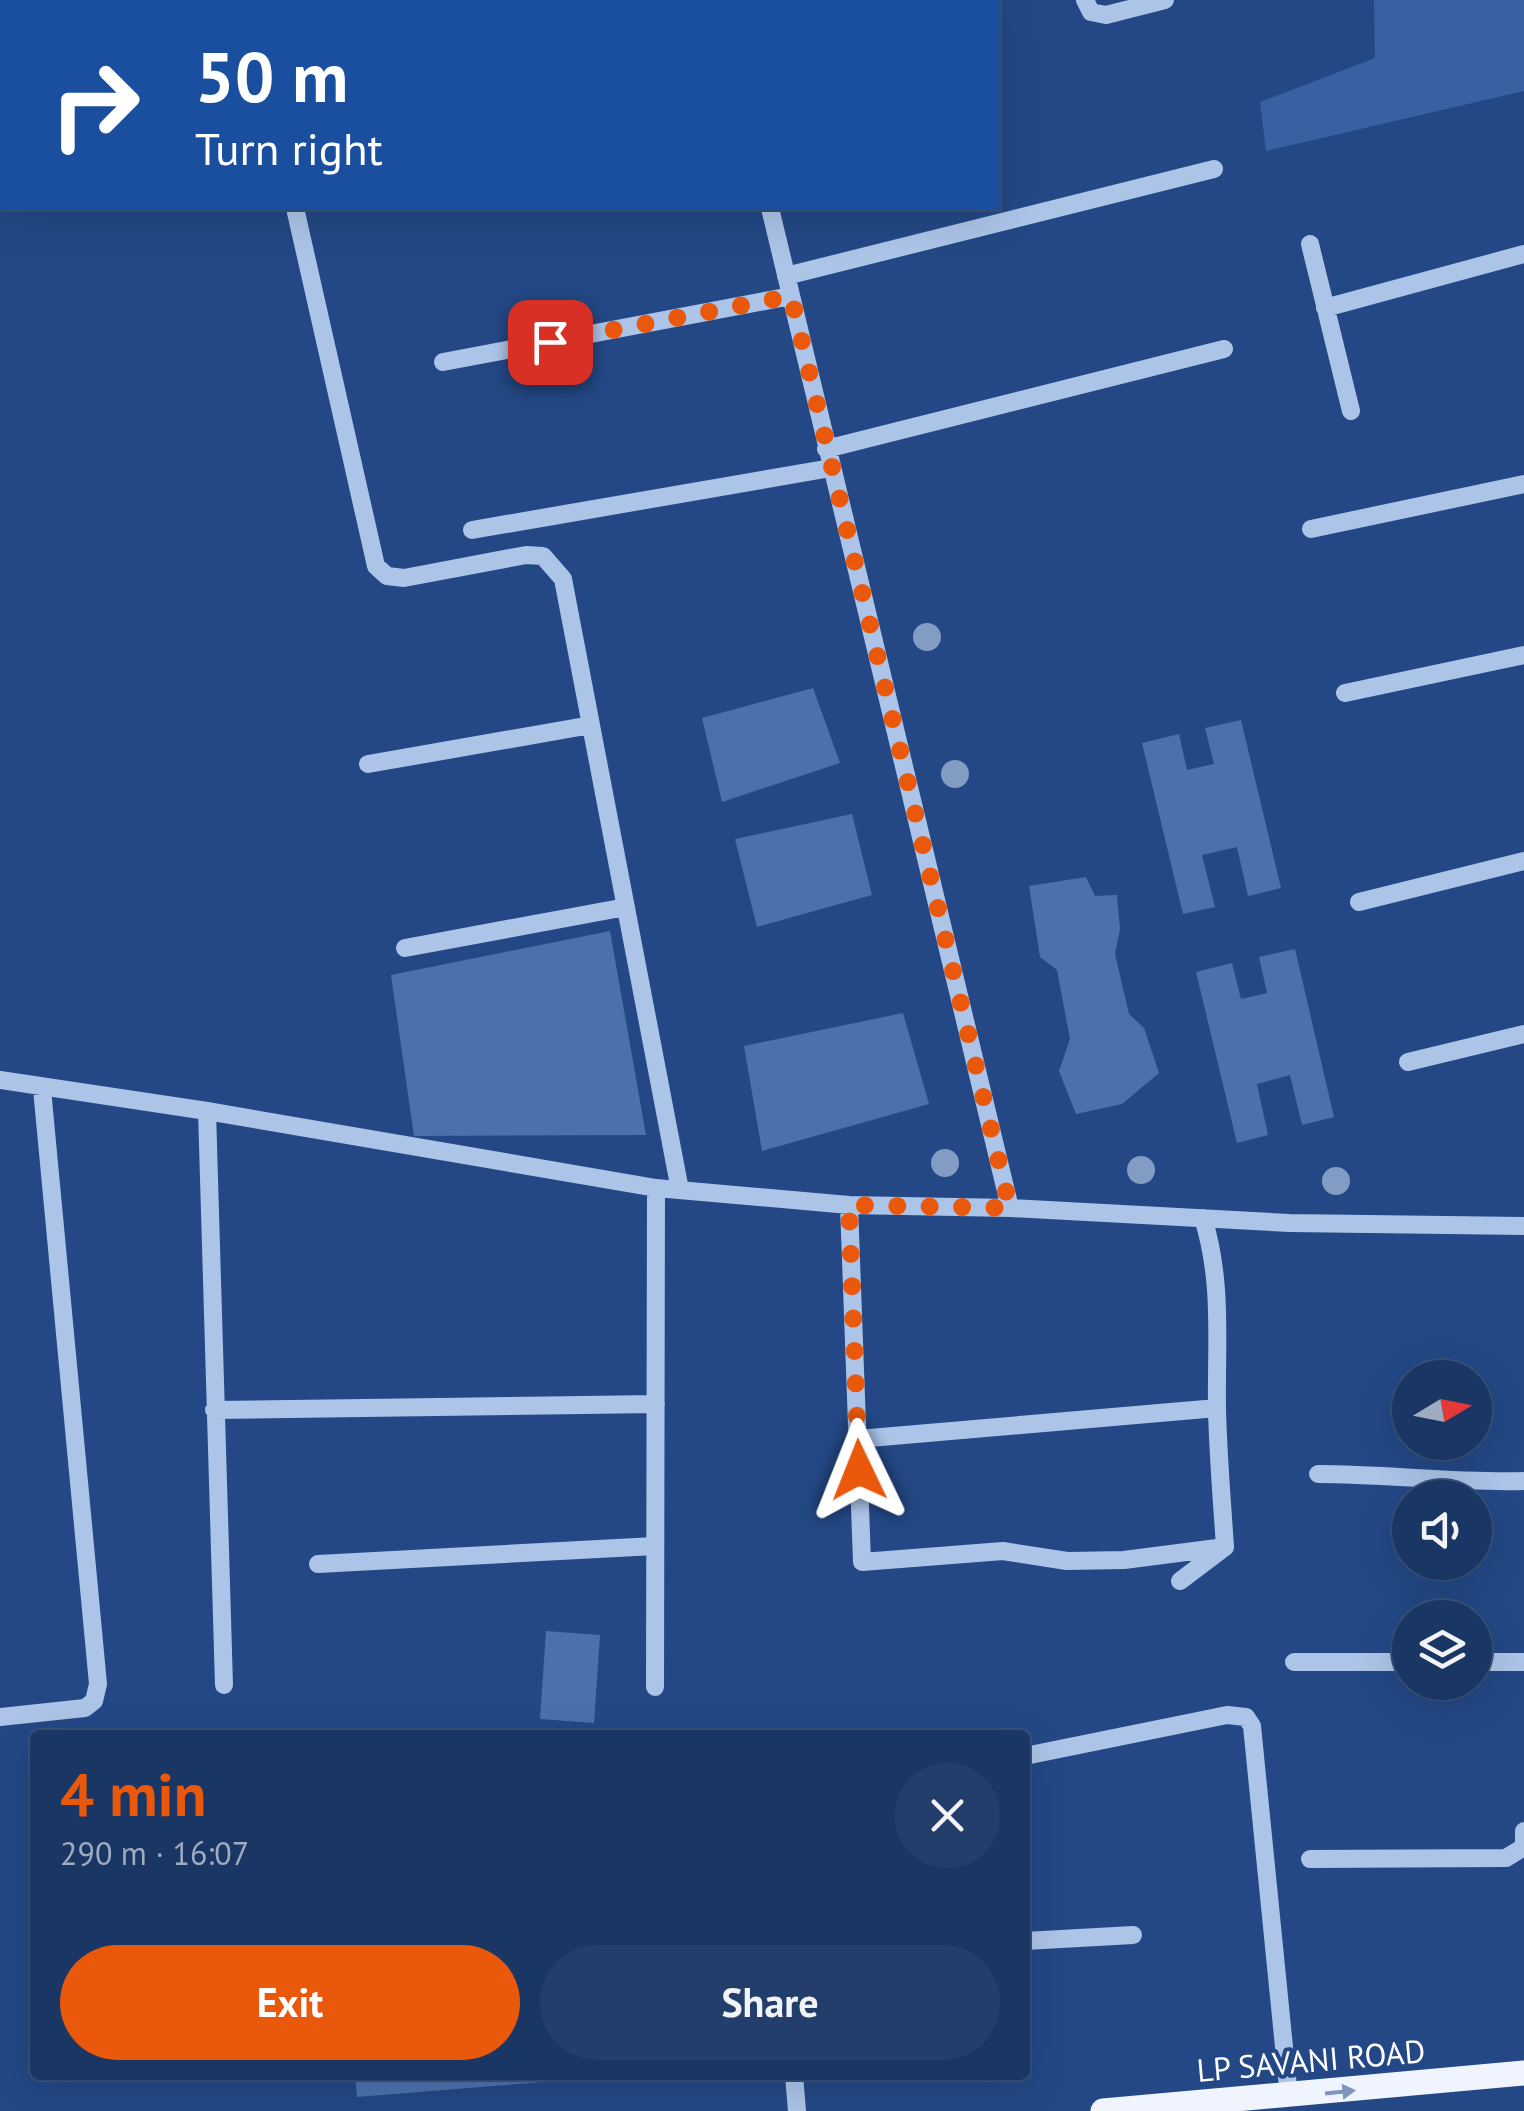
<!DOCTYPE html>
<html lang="en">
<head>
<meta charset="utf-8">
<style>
	body { margin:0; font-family:"PT Sans",sans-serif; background:#233e6a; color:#f1f3f6; height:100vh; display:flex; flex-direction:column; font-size:38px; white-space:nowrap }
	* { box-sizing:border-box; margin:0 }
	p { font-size:32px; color:#9fabbf }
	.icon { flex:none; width:55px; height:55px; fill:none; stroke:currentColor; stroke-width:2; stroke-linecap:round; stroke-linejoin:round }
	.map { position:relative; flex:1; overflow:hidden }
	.side { position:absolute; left:30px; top:1730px; width:1000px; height:350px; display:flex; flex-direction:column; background:#1a3664; border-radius:10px; box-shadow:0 10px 40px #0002,0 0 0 2px #385078 }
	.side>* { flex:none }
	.hud { position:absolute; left:0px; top:0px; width:1000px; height:210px; box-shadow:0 10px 40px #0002,0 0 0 2px #385078; background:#1a4fa0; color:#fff; overflow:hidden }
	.needle { width:65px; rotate:80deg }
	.fabs { position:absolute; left:1392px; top:1360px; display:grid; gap:20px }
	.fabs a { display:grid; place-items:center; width:100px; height:100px; border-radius:50%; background:#1a3664; box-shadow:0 10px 40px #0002,0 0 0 2px #385078; font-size:50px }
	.pin { position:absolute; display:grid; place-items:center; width:85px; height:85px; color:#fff; margin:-42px; border-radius:20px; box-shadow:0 5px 15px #0006 }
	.me { position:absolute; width:110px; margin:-55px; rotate:358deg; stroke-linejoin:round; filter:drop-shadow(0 0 8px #0008) }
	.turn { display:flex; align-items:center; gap:35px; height:210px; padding:0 30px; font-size:45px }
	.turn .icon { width:130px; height:130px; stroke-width:2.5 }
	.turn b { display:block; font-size:70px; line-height:85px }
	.round { display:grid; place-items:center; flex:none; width:105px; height:105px; border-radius:52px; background:#233e6a }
	.headline { display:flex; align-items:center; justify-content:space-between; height:170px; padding:0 30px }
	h1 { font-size:60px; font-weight:700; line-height:75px; color:#ea580c }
	.button { display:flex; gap:20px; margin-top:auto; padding:20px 30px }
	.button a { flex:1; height:115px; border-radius:60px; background:#ea580c; color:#fff; font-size:40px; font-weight:700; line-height:115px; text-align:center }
	.button a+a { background:#233e6a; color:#f1f3f6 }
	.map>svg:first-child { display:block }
	.green { fill:#3761a2 }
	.building { fill:#4b71ad }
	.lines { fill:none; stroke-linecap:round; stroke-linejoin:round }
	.minor { stroke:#acc4e8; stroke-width:18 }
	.major { stroke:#eff4fe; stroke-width:25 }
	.tree { fill:#829cc4 }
	.oneway { fill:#7f95bb }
	.route { stroke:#ea580c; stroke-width:18; stroke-dasharray:0 32.4 }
	.labels { text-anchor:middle; stroke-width:8; stroke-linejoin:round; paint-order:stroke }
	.street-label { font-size:32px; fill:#fff; stroke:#234885 }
</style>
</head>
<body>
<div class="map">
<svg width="1524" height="2111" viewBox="0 0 1524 2111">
	<rect width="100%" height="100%" fill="#234885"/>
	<!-- green -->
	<path class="green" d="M 1374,0 L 1524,0 L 1524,91 L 1266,151 L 1260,102 L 1375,58 Z"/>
	<!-- building -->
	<path class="building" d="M 813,688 L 840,763 L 722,802 L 702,718 Z
		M 1241,720 L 1281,888 L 1248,896 L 1237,847 L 1202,855 L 1215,907 L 1183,914 L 1142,743 L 1179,734 L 1187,770 L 1214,764 L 1205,728 Z
		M 852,814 L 872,895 L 757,927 L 735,839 Z
		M 1086,877 L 1095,896 L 1117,895 L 1120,929 L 1115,954 L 1129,1014 L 1144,1028 L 1159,1073 L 1122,1104 L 1076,1114 L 1059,1071 L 1070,1039 L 1057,970 L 1040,957 L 1029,886 Z
		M 610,931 L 646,1135 L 414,1136 L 391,975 Z
		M 1295,949 L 1334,1117 L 1302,1125 L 1290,1075 L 1257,1084 L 1268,1135 L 1237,1143 L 1196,972 L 1232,963 L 1241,999 L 1267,993 L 1259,957 Z
		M 903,1013 L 929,1104 L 762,1151 L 744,1046 Z
		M 546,1631 L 600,1635 L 594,1723 L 540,1719 Z
		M 355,2075 L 593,2075 L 593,2078 L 357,2097 Z"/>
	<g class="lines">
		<!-- minor -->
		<path class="minor" d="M 719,0 L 719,2
			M 1085,0 L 1091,12 L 1106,15 L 1165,0
			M 140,2 L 142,0
			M 537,2 L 550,0
			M 0,96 L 2,94
			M 295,208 L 376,566 L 387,576 L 404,578 L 526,555 L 543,556 L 563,579 L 680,1190
			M 770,208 L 1010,1208
			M 1310,244 L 1351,411
			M 786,276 L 1214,169
			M 1325,308 L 1524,254
			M 443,362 L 791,296
			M 826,449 L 1224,349
			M 1311,529 L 1524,484
			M 472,530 L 831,468
			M 1345,693 L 1524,655
			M 368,764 L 591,725
			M 1359,902 L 1524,861
			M 405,948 L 626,907
			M 1408,1062 L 1524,1034
			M 0,1080 L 207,1111 L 656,1188 L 849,1205 L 1010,1208 L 1289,1223 L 1524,1226
			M 207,1111 L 224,1685
			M 849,1205 L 862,1562 L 1003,1551 L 1067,1561 L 1124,1560 L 1225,1547
			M 214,1410 L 656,1404
			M 858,1439 L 1217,1408
			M 1318,1474 C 1387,1474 1454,1483 1524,1481
			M 318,1564 L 655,1546
			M 1180,1581 L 1225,1547 C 1222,1501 1218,1455 1217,1409 C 1216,1343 1223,1282 1203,1218
			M 1294,1662 L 1410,1662
			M 1475,1662 L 1524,1662
			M 655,1687 L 656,1188
			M 0,1717 L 85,1708 L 94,1701 L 98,1684 L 42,1089
			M 1025,1756 L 1227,1715 L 1246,1717 L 1252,1726 L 1289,2097
			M 1310,1859 L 1506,1858 L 1524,1847 L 1524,1831
			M 1025,1941 L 1133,1935
			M 794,2075 L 797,2111"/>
		<!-- major -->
		<path class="major" d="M 1103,2111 L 1524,2073"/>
	</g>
	<!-- trees -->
	<g class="tree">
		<circle cx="927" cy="637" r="14"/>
		<circle cx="955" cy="774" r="14"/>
		<circle cx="945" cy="1163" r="14"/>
		<circle cx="1141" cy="1170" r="14"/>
		<circle cx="1336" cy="1181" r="14"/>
	</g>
	<!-- one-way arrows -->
	<defs><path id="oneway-solid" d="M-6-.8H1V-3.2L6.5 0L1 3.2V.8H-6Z" transform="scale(2.5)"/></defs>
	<use class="oneway" href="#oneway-solid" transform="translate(1340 2092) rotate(-6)"/>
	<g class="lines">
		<!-- route -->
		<path class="route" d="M 550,342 L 791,296 L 1010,1208 L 849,1205 L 859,1470"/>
	</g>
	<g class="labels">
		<!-- street labels -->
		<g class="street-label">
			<text transform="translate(1311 2061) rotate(-5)" y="11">LP SAVANI ROAD</text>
		</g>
	</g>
</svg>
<div class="fabs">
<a><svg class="needle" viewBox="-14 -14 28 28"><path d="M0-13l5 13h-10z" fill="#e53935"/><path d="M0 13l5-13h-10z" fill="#9fabbf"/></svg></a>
<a><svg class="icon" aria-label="sound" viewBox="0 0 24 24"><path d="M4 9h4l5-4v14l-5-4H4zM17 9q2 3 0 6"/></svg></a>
<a><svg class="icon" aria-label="layers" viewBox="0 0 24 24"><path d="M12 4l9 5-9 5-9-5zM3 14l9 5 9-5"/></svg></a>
</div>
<div class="pin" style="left:550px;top:342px;background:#d93025"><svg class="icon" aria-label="arrive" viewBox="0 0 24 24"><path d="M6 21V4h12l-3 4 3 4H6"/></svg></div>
<svg class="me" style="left:859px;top:1470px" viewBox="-20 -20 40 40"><path d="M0-17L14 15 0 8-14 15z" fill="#ea580c" stroke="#fff" stroke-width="4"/></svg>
<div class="hud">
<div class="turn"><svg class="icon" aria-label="right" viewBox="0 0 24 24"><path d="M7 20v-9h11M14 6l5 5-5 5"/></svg><div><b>50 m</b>Turn right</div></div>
</div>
<section class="side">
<div class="headline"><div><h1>4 min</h1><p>290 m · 16:07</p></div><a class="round"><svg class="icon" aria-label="close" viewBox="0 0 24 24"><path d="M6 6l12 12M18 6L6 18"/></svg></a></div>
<div class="button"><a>Exit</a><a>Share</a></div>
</section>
</div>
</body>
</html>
